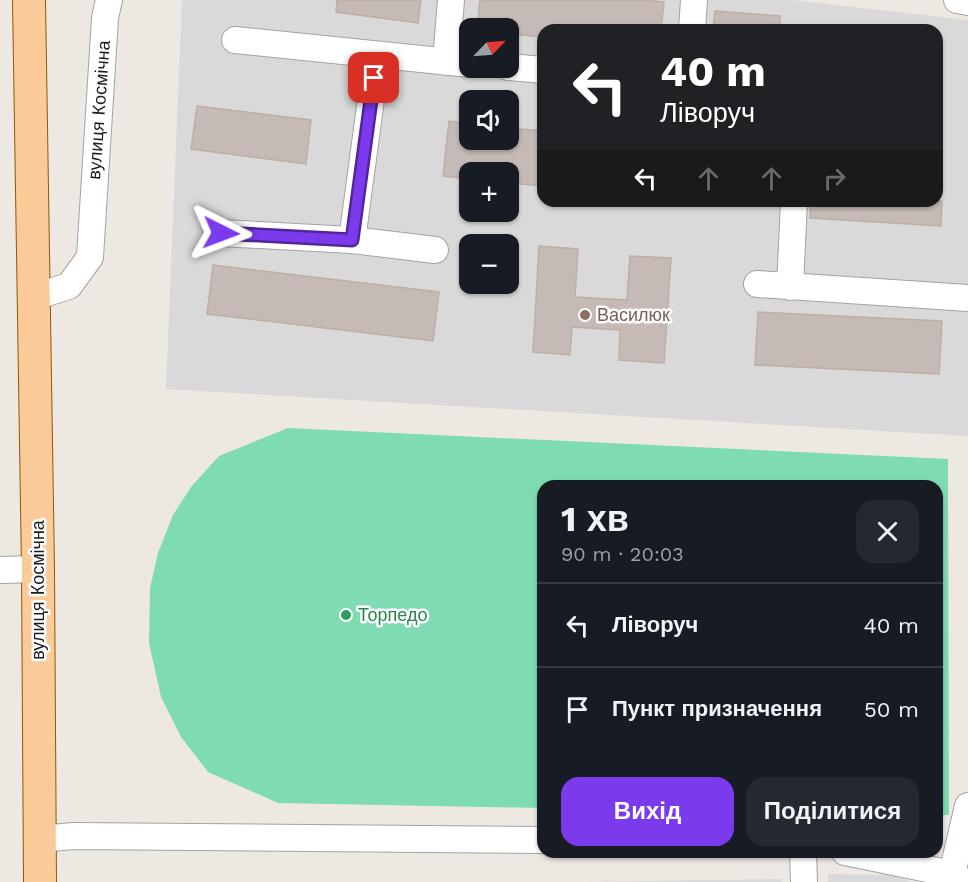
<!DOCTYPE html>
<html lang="uk">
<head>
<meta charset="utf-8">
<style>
	body { margin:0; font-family:"Work Sans",sans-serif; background:#242831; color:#f1f3f6; height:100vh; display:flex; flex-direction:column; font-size:22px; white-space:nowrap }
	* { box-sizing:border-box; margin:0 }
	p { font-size:20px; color:#9ea1a6 }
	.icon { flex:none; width:33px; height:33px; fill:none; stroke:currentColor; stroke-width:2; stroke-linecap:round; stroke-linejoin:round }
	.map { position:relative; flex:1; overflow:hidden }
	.panel { position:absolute; left:537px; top:480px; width:406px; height:378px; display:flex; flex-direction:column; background:#171b24; border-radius:18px; box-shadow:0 2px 4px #0004 }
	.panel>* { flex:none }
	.guide { position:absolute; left:537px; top:24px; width:406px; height:183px; border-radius:18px; box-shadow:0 2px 4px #0004; background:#202124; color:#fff; overflow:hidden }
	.needle { width:39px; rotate:65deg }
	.buttons { position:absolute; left:459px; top:18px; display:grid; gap:12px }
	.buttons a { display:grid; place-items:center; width:60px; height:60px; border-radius:12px; background:#171b24; box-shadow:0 2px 4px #0004; font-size:30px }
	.pin { position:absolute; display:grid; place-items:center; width:51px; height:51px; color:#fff; margin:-26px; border-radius:12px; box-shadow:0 3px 9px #0006 }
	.me { position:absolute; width:66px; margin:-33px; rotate:93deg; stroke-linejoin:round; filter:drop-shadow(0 0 4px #0008) }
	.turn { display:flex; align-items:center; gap:21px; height:126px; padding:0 24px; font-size:27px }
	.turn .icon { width:78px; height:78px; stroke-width:2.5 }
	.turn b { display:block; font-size:42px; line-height:51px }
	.lanes { display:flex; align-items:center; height:57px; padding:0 24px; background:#0003; justify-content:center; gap:30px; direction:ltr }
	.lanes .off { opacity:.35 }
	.round { display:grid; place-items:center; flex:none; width:63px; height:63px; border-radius:18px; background:#242831 }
	.head { display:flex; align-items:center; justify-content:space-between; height:102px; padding:0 24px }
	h1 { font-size:36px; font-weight:700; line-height:45px }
	.button { display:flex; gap:12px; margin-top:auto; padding:12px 24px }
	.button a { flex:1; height:69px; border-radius:18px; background:#7c3aed; color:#fff; font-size:24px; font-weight:700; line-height:69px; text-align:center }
	.button a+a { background:#242831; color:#f1f3f6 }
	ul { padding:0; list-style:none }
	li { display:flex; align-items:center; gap:18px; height:84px; padding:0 24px; border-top:2px solid #363941 }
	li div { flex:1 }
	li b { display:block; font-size:22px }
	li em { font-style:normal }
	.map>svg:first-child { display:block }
	.residential { fill:#dad9d9; fill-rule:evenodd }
	.pitch { fill:#7fdcb2 }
	.building { fill:#c5bab5; stroke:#beaea4; stroke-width:1.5 }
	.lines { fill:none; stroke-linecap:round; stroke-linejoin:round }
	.minor-casing { stroke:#a3a3a3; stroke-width:28 }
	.major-casing { stroke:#915902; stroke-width:34 }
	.minor { stroke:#fff; stroke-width:26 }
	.major { stroke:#faca99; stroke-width:32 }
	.route-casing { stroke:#51269a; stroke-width:15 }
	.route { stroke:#7c3aed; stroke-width:10 }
	.education-dot { fill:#8d6e63; stroke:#fff; stroke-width:2 }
	.leisure-dot { fill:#2e9e5b; stroke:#fff; stroke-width:2 }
	.labels { text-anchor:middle; stroke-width:5; stroke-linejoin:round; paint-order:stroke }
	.street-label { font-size:18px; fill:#1c1c1c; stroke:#fff }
	.education-label { font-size:18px; fill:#785e54; stroke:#fff; text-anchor:start }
	.leisure-label { font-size:18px; fill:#27864d; stroke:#fff; text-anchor:start }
</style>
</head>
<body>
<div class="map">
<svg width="968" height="882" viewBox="0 0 968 882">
	<rect width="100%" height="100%" fill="#ede8e1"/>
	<!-- residential -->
	<path class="residential" d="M 182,0 L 792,0 L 968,20 L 968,436 L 166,389 ZM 470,28 L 508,28 L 508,68 L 470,68 ZM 543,30 L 938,30 L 938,201 L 543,201 ZM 470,100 L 508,100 L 508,140 L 470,140 ZM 470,172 L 508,172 L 508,212 L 470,212 ZM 470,244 L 508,244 L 508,284 L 470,284 Z
		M 828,874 L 897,875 L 910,882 L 828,882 Z
		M 781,879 L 781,882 L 583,882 Z"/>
	<!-- pitch -->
	<path class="pitch" d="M 288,428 L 948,459 L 949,815 L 938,815 L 938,486 L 543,486 L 543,808 L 278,803 L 208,772 L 181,737 L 161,697 L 149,643 L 150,588 L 158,553 L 173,515 L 191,487 L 219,456 Z"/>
	<!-- building -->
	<path class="building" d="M 337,0 L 421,0 L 418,23 L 336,12 Z
		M 480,0 L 643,0 L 664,2 L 661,30 L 543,30 L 543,37 L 508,34 L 508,28 L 477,28 Z
		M 715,11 L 780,16 L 780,30 L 713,30 Z
		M 197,106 L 311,120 L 306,164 L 191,149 Z
		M 449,121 L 470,124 L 470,140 L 508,140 L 508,128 L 543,131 L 543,186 L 508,183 L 508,172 L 470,172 L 470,179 L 443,176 Z
		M 811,201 L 942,201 L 941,226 L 810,218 Z
		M 539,246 L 578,249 L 575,297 L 627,300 L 630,256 L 671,258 L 664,363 L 619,360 L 620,330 L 572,327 L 570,355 L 533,352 Z
		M 213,265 L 439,292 L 433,341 L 207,314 Z
		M 758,312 L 942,321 L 939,374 L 755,365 Z"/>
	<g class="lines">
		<defs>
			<path id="minor" d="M 957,0 L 968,2
				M 692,30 L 694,0
				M 235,40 L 470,64
				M 446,62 L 451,0
				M 508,67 L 543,70
				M 221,233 L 352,240 L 435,250
				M 352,240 L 377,55
				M 757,284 L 968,298
				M 790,287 L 794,201
				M 34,297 L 69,286 L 90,257 L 105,18 L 109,0
				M 0,570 L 38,569
				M 39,839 L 74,836 L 543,840
				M 803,852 L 804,882
				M 845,852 L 952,874
				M 964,882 L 952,874 L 968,806"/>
			<path id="major" d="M 29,0 L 38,569 L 40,882"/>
		</defs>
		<!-- minor casing -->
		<use href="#minor" class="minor-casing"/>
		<!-- major casing -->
		<use href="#major" class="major-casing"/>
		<!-- minor -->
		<use href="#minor" class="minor"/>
		<!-- major -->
		<use href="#major" class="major"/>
	</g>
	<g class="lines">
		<defs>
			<path id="route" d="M 221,233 L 352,240 L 374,78"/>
		</defs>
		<!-- route casing -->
		<use href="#route" class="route-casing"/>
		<!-- route -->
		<use href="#route" class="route"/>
	</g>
	<!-- markers -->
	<circle class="education-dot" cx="585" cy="315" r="6"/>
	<circle class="leisure-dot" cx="346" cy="615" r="6"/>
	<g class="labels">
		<!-- street labels -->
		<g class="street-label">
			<text transform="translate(99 110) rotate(-86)" y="6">вулиця Космічна</text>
			<text transform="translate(38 590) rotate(-90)" y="6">вулиця Космічна</text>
		</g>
		<!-- education labels -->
		<g class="education-label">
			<text x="597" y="321">Василюк</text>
		</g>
		<!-- leisure labels -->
		<g class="leisure-label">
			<text x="358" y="621">Торпедо</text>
		</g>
	</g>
</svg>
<div class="buttons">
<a><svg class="needle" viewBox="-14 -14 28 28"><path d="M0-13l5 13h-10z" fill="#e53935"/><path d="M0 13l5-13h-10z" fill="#9ea1a6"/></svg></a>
<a><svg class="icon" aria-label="sound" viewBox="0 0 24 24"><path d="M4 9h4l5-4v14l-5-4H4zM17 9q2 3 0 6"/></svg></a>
<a>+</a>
<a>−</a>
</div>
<div class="pin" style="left:374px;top:78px;background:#d93025"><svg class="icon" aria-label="arrive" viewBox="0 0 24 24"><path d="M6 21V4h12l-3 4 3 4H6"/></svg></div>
<svg class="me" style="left:221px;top:233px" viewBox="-20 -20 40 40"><path d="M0-17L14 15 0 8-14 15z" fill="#7c3aed" stroke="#fff" stroke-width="4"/></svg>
<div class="guide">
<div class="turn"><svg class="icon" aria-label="left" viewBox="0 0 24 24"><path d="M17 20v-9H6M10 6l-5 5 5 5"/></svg><div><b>40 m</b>Ліворуч</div></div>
<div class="lanes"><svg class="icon" aria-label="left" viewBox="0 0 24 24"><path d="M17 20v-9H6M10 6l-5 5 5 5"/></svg><svg class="icon off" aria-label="ahead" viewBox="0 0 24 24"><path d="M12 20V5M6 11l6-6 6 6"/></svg><svg class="icon off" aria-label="ahead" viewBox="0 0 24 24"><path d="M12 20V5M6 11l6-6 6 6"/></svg><svg class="icon off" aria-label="right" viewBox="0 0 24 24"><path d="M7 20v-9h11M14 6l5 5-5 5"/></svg></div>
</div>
<section class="panel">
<div class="head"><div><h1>1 хв</h1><p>90 m · 20:03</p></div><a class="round"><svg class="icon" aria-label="close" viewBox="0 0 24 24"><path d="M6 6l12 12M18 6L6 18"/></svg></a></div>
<ul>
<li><svg class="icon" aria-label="left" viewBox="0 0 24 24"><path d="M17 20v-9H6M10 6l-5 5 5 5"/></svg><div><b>Ліворуч</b></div><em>40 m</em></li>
<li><svg class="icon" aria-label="arrive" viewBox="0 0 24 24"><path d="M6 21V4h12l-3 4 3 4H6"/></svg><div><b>Пункт призначення</b></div><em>50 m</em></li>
</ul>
<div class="button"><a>Вихід</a><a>Поділитися</a></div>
</section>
</div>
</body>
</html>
